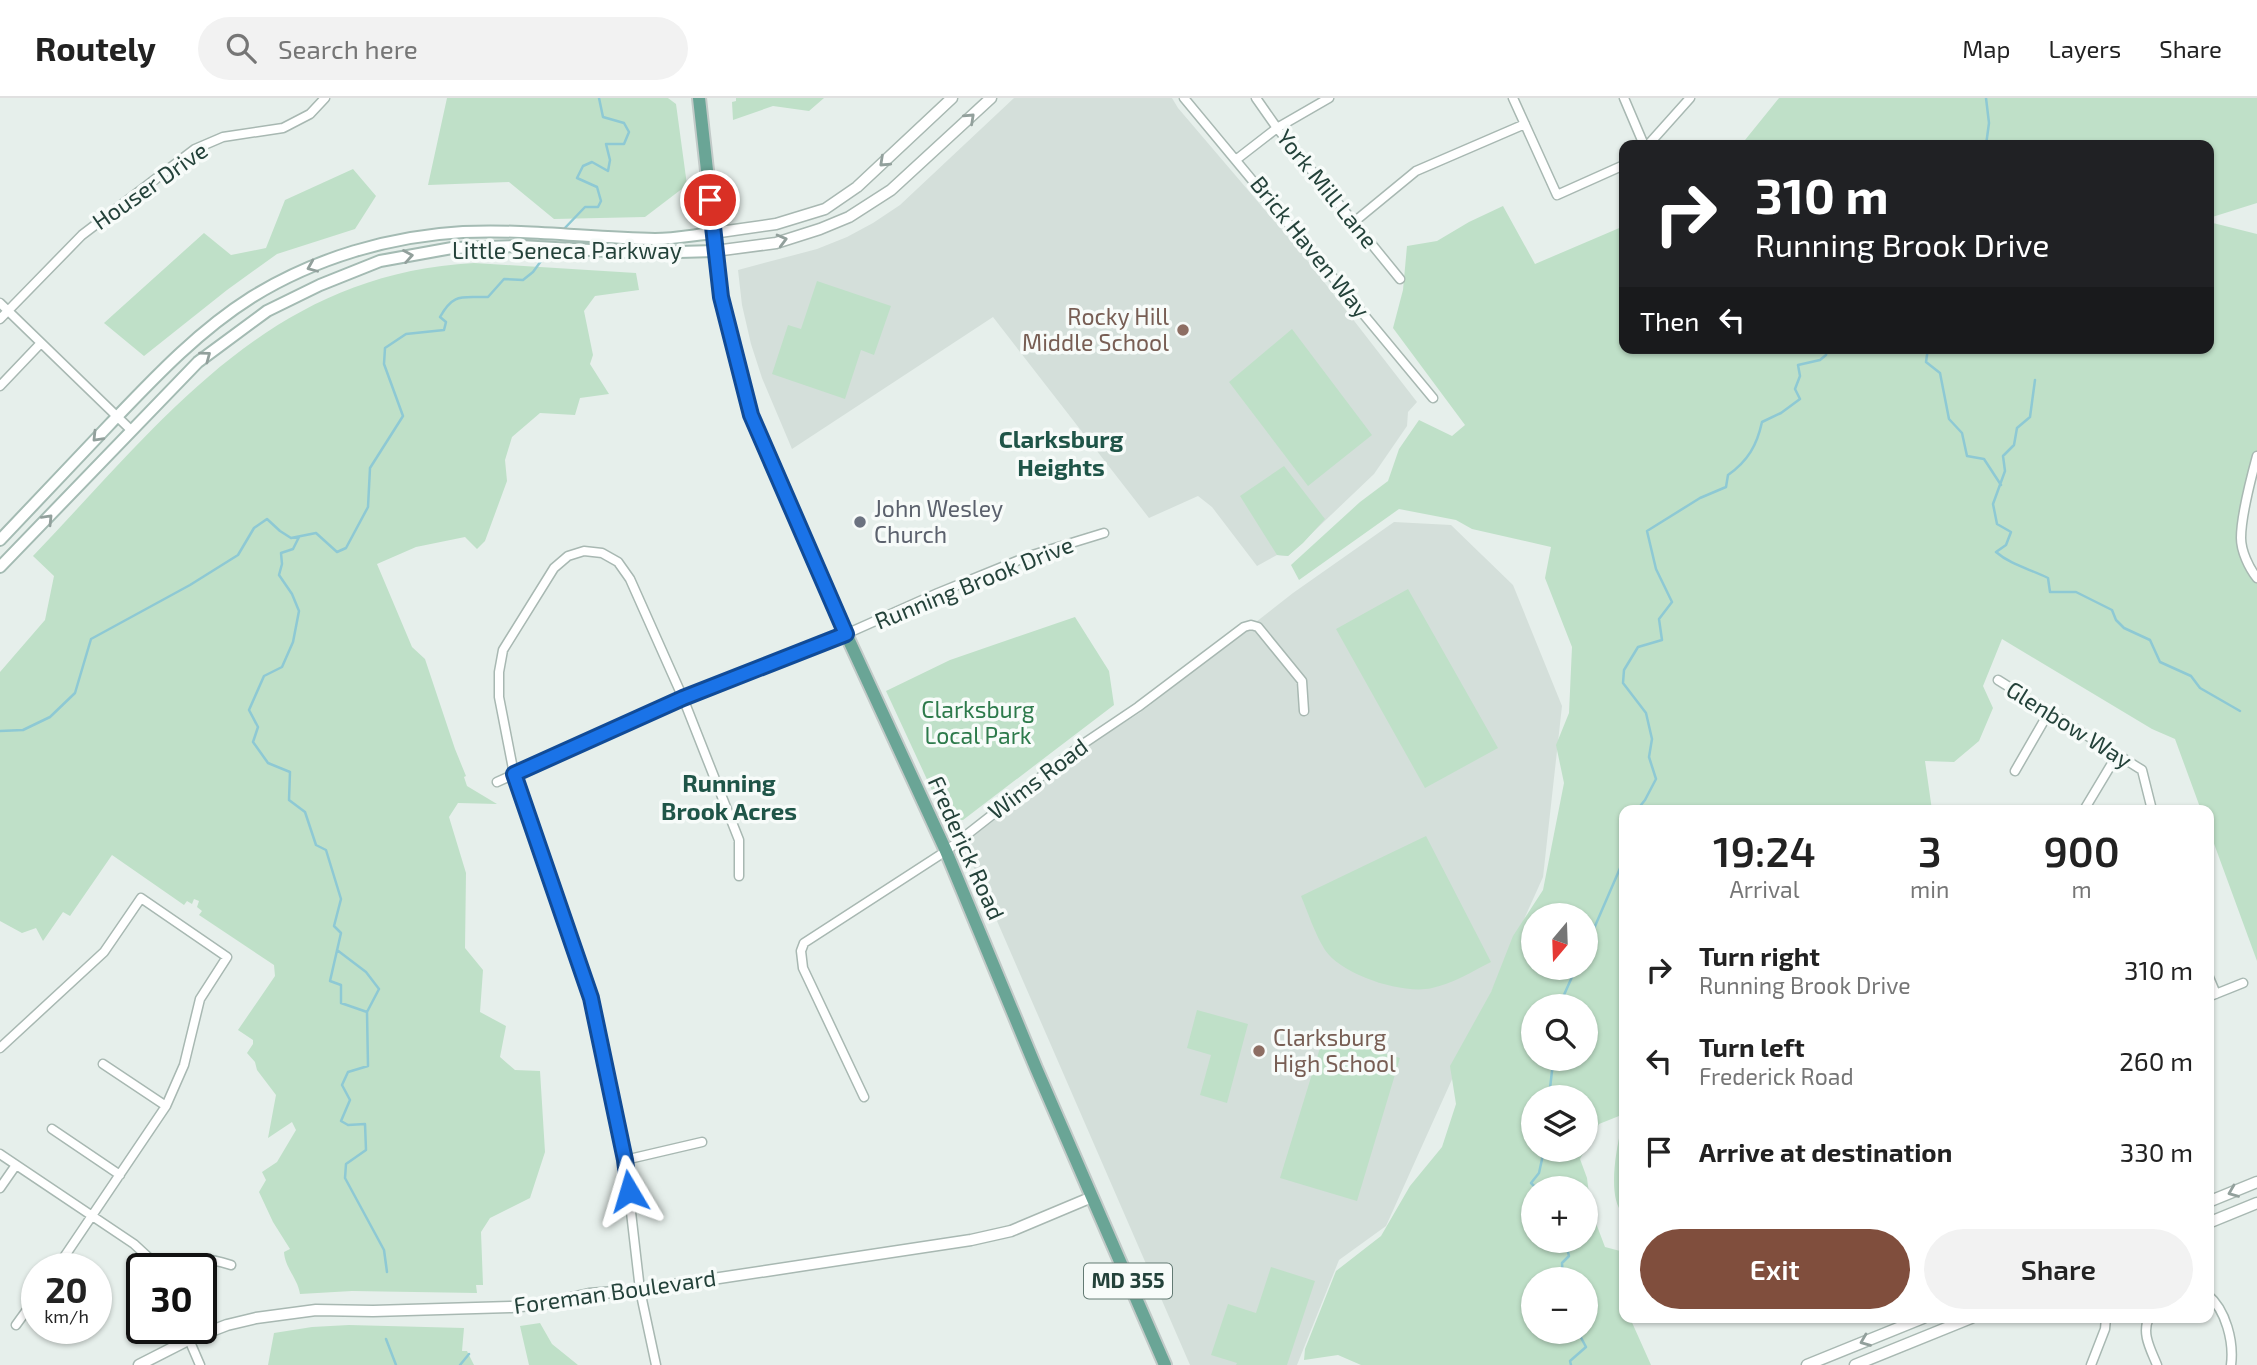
<!DOCTYPE html>
<html lang="en">
<head>
<meta charset="utf-8">
<style>
	body { margin:0; font-family:"Exo 2",sans-serif; background:#f2f2f2; color:#222; height:100vh; display:flex; flex-direction:column; font-size:26px; white-space:nowrap }
	* { box-sizing:border-box; margin:0 }
	p { font-size:23px; color:#767676 }
	.icon { flex:none; width:38px; height:38px; fill:none; stroke:currentColor; stroke-width:2; stroke-linecap:round; stroke-linejoin:round }
	.map { position:relative; flex:1; overflow:hidden }
	.sheet { position:absolute; left:1619px; top:707px; width:595px; height:518px; display:flex; flex-direction:column; background:#fff; border-radius:14px; box-shadow:0 2px 5px #0004 }
	.sheet>* { flex:none }
	.guide { position:absolute; left:1619px; top:42px; width:595px; height:214px; border-radius:14px; box-shadow:0 2px 5px #0004; background:#202124; color:#fff; overflow:hidden }
	.needle { width:46px; rotate:199deg }
	.controls { position:absolute; left:1521px; top:805px; display:grid; gap:14px }
	.controls a { display:grid; place-items:center; width:77px; height:77px; border-radius:50%; background:#fff; box-shadow:0 2px 5px #0004; font-size:35px }
	.speed { position:absolute; left:21px; top:1155px; display:flex; gap:14px; font-size:35px; font-weight:700; text-align:center }
	.speed>* { display:grid; place-content:center; width:91px; height:91px; border-radius:50%; background:#fff; box-shadow:0 2px 5px #0004; line-height:1 }
	.speed small { font-size:18px; font-weight:400 }
	.speed .limit { border:4px solid #111; border-radius:10px; background:#fff; color:#111 }
	.pin { position:absolute; display:grid; place-items:center; width:60px; height:60px; color:#fff; margin:-30px; border:4px solid #fff; border-radius:50%; box-shadow:0 2px 7px #0007 }
	.me { position:absolute; width:77px; margin:-38px; rotate:353deg; stroke-linejoin:round; filter:drop-shadow(0 0 5px #0008) }
	.turn { display:flex; align-items:center; gap:24px; height:147px; padding:0 21px; font-size:32px }
	.turn .icon { width:91px; height:91px; stroke-width:2.5 }
	.turn b { display:block; font-size:49px; line-height:60px }
	.then { display:flex; align-items:center; height:66px; padding:0 21px; background:#0003; gap:14px; font-size:26px }
	.eta { display:flex; justify-content:space-evenly; align-items:center; height:119px; text-align:center }
	.eta b { font-size:42px; font-weight:600; line-height:49px }
	.cta { display:flex; gap:14px; margin-top:auto; padding:14px 21px }
	.cta a { flex:1; height:80px; border-radius:42px; background:#804e3d; color:#fff; font-size:28px; font-weight:600; line-height:80px; text-align:center }
	.cta a+a { background:#f2f2f2; color:#222 }
	ul { padding:0; list-style:none }
	li { display:flex; align-items:center; gap:21px; height:91px; padding:0 21px }
	li div { flex:1 }
	li b { display:block; font-size:26px }
	li em { font-style:normal }
	header { display:flex; align-items:center; gap:42px; box-sizing:border-box; height:98px; padding:0 35px; background:#fff; border-bottom:2px solid #e0e0e0 }
	header strong { font-size:33px }
	nav { display:flex; gap:38px; margin-inline-start:auto; font-size:24px }
	.search { width:490px; height:63px; background:#f2f2f2; display:flex; align-items:center; gap:18px; box-sizing:border-box; padding:0 24px; border-radius:38px; color:#767676; font-size:26px }
	.map>svg:first-child { display:block }
	.built { fill:#d4dfda }
	.green { fill:#bfe0c8; fill-rule:evenodd }
	.lines { fill:none; stroke-linecap:round; stroke-linejoin:round }
	.stream { stroke:#8ec9d4; stroke-width:2.5 }
	.minor-casing { stroke:#a8b8b2; stroke-width:11 }
	.tertiary-casing { stroke:#a8b8b2; stroke-width:13 }
	.secondary-casing { stroke:#a4bbb3; stroke-width:14 }
	.primary-casing { stroke:#c2cac8; stroke-width:16 }
	.minor { stroke:#fff; stroke-width:8 }
	.tertiary { stroke:#fff; stroke-width:10 }
	.secondary { stroke:#fff; stroke-width:10 }
	.primary { stroke:#6aa596; stroke-width:12 }
	.oneway { stroke:#92a09c }
	.route-casing { stroke:#114b97; stroke-width:18 }
	.route { stroke:#1a73e8; stroke-width:12 }
	.education-dot { fill:#8d6e63; stroke:#f7fbf9; stroke-width:2.5 }
	.worship-dot { fill:#6b7280; stroke:#f7fbf9; stroke-width:2.5 }
	.labels { text-anchor:middle; stroke-width:7; stroke-linejoin:round; paint-order:stroke }
	.shield { fill:#f7fbf9; stroke:#637a73; stroke-width:2 }
	.shield-label { font-size:21px; font-weight:bold; fill:#24423a }
	.street-label { font-size:23px; fill:#24423a; stroke:#f7fbf9 }
	.education-label { font-size:23px; fill:#785e54; stroke:#f7fbf9; text-anchor:end }
	.worship-label { font-size:23px; fill:#5b616d; stroke:#f7fbf9; text-anchor:start }
	.park-label { font-size:23px; fill:#2d7a4b; stroke:#f7fbf9 }
	.neighbourhood-label { font-size:24px; font-weight:bold; fill:#1f5548; stroke:#f7fbf9 }
</style>
</head>
<body>
<header>
<strong>Routely</strong>
<div class="search"><svg class="icon" aria-label="search" viewBox="0 0 24 24"><circle cx="10" cy="10" r="6"/><path d="M15 15l6 6"/></svg>Search here</div>
<nav><a>Map</a><a>Layers</a><a>Share</a></nav>
</header>
<div class="map">
<svg width="2257" height="1267" viewBox="0 0 2257 1267">
	<rect width="100%" height="100%" fill="#e6efeb"/>
	<!-- built -->
	<path class="built" d="M 1014,0 L 1172,0 L 1178,10 L 1300,153 L 1417,304 L 1408,314 L 1407,328 L 1374,376 L 1288,458 L 1277,457 L 1257,468 L 1212,409 L 1198,398 L 1149,420 L 993,219 L 792,351 L 762,280 L 751,246 L 742,207 L 738,172 L 817,151 L 847,139 L 873,125 L 900,107 Z
		M 1394,424 L 1451,427 L 1513,487 L 1562,608 L 1543,779 L 1386,1128 L 1339,1162 L 1297,1267 L 1190,1267 L 964,747 L 965,743 L 1092,645 L 1141,614 L 1293,495 Z"/>
	<!-- green -->
	<path class="green" d="M 447,0 L 668,0 L 676,6 L 687,87 L 645,119 L 554,121 L 509,84 L 428,87 Z
		M 736,0 L 824,0 L 809,13 L 773,8 L 733,22 L 732,4 L 736,3 Z
		M 1779,0 L 2257,0 L 2257,105 L 2209,120 L 2208,47 L 1741,47 Z
		M 353,71 L 376,98 L 355,131 L 277,156 L 227,192 L 144,258 L 104,225 L 204,135 L 231,157 L 266,150 L 285,102 Z
		M 1503,108 L 1535,166 L 1624,128 L 1624,250 L 2208,250 L 2209,124 L 2257,136 L 2257,358 L 2241,441 L 2257,480 L 2257,863 L 2209,732 L 2208,712 L 2201,712 L 2175,641 L 2152,631 L 2002,541 L 1983,588 L 1993,610 L 1979,643 L 1954,664 L 1925,663 L 1932,712 L 1624,712 L 1624,1016 L 1599,1026 L 1586,1051 L 1586,999 L 1533,999 L 1533,1052 L 1585,1052 L 1580,1061 L 1587,1080 L 1591,1112 L 1605,1149 L 1624,1154 L 1624,1220 L 1630,1220 L 1651,1267 L 1361,1267 L 1338,1257 L 1304,1262 L 1305,1251 L 1336,1173 L 1381,1138 L 1410,1088 L 1442,1049 L 1456,1006 L 1450,968 L 1491,894 L 1513,838 L 1543,792 L 1564,685 L 1556,647 L 1569,615 L 1572,549 L 1545,480 L 1551,449 L 1472,431 L 1456,422 L 1399,411 L 1299,482 L 1291,467 L 1360,404 L 1388,383 L 1399,351 L 1419,322 L 1452,338 L 1465,327 L 1393,230 L 1403,192 L 1407,148 L 1437,143 L 1469,124 ZM 1533,817 L 1586,817 L 1586,870 L 1533,870 ZM 1533,908 L 1586,908 L 1586,961 L 1533,961 ZM 1533,1090 L 1586,1090 L 1586,1143 L 1533,1143 ZM 1533,1181 L 1586,1181 L 1586,1234 L 1533,1234 Z
		M 474,165 L 636,175 L 639,192 L 595,198 L 584,213 L 593,257 L 590,266 L 609,296 L 580,300 L 575,317 L 540,315 L 512,339 L 505,362 L 507,383 L 485,443 L 477,451 L 465,439 L 416,449 L 377,466 L 412,549 L 425,561 L 455,651 L 466,678 L 464,679 L 467,688 L 497,706 L 458,705 L 449,719 L 466,775 L 465,850 L 483,872 L 480,914 L 506,928 L 500,959 L 515,972 L 540,973 L 545,1054 L 530,1100 L 490,1120 L 481,1134 L 483,1187 L 476,1187 L 477,1195 L 352,1193 L 300,1196 C 298,1181 285,1170 284,1154 L 290,1151 L 273,1124 L 259,1094 L 266,1082 L 262,1074 L 277,1064 L 296,1032 L 292,1024 L 268,1040 L 276,997 L 257,972 L 255,964 L 247,955 L 253,946 L 253,942 L 238,932 L 275,878 L 274,867 L 199,817 L 202,813 L 197,809 L 199,803 L 194,801 L 192,806 L 187,803 L 184,807 L 112,757 L 70,818 L 63,814 L 43,843 L 36,830 L 22,835 L 0,823 L 0,574 L 45,522 L 54,478 L 33,458 C 164,321 269,176 474,165 Z
		M 817,183 L 891,208 L 874,257 L 861,252 L 845,301 L 772,276 L 788,227 L 801,231 Z
		M 1292,231 L 1372,337 L 1308,388 L 1229,284 Z
		M 1284,368 L 1325,421 L 1303,445 L 1288,458 L 1277,457 L 1240,398 Z
		M 1408,491 L 1498,650 L 1425,690 L 1336,531 Z
		M 1075,519 L 1109,573 L 1114,607 L 963,722 L 953,722 L 943,716 L 886,593 L 950,562 Z
		M 1426,738 L 1491,864 C 1473,873 1452,886 1432,890 C 1403,897 1342,877 1325,852 C 1315,836 1308,815 1301,798 Z
		M 1197,912 L 1248,926 L 1227,1005 L 1200,997 L 1211,957 L 1187,950 Z
		M 1324,937 L 1400,960 L 1357,1103 L 1280,1080 Z
		M 1620,1035 L 1624,1035 L 1624,1117 C 1607,1101 1616,1055 1620,1035 Z
		M 1271,1169 L 1315,1183 L 1287,1267 L 1236,1267 L 1237,1265 L 1211,1257 L 1228,1206 L 1256,1215 Z
		M 540,1225 L 552,1246 L 578,1267 L 529,1267 L 520,1228 Z
		M 349,1227 L 464,1230 L 462,1253 L 467,1253 L 474,1267 L 268,1267 L 274,1235 L 312,1229 Z"/>
	<g class="lines">
		<!-- stream -->
		<path class="stream" d="M 1986,0 L 1989,25 L 1986,47
			M 563,132 L 585,109 L 598,109 L 601,103 L 597,89 L 577,80 L 583,68 L 592,64 L 608,73 L 610,62 L 606,46 L 624,46 L 629,34 L 624,25 L 603,19 L 599,0
			M 1928,250 L 1926,264 L 1940,275 L 1949,321 L 1962,335 L 1967,358 L 1984,361 L 2001,387
			M 2035,282 L 2030,319 L 2017,330 L 2014,347 L 2003,358 L 2005,373 L 1993,406 L 1997,426 L 2011,434 L 2006,447 L 1996,454 C 2011,467 2030,471 2048,480 L 2050,494 L 2076,494 L 2112,512 L 2116,522 L 2124,530 L 2150,542 L 2160,564 L 2191,578 L 2200,590 L 2240,613
			M 299,439 L 293,451 L 281,455 L 282,466 L 279,477 L 292,496 L 299,513 L 293,544 L 282,569 L 264,578 L 249,612 L 258,629 L 253,644 L 268,665 L 290,674 L 289,702 L 305,714 L 316,747 L 326,752 L 341,801 L 334,828 L 341,835 L 330,883 L 341,887 L 341,905 L 367,914 L 368,968 L 348,974 L 342,987 L 350,1002 L 341,1023 L 348,1027 L 365,1026 L 366,1052 L 346,1066 L 345,1080 L 384,1152 L 387,1174
			M 0,633 L 23,632 L 50,619 L 75,595 L 91,541 L 190,487 L 238,457 L 254,430 L 267,421 L 280,433 L 291,440 L 316,435 L 337,454 L 346,450 L 368,409 L 370,370 L 403,318 L 384,266 L 385,250 L 406,236 L 444,232 L 446,224 L 440,219 C 454,194 462,200 488,199 L 504,181 L 523,182 L 533,174 L 549,152
			M 1637,712 L 1645,702 L 1656,681 L 1649,659 L 1652,641 L 1646,615 L 1623,585 L 1624,572 L 1638,549 L 1662,542 L 1659,521 L 1672,504 L 1656,471 L 1647,433 L 1700,400 L 1726,389 L 1728,377 C 1748,363 1757,347 1762,324 L 1781,315 L 1800,301 L 1795,291 L 1800,278 L 1798,267 L 1820,262 L 1826,257 L 1827,250
			M 1586,849 L 1624,761
			M 337,852 L 366,874 L 379,891 L 367,914
			M 1559,908 L 1576,870
			M 1549,999 L 1552,973 L 1558,961
			M 1536,1090 L 1531,1085 L 1539,1075 L 1544,1052
			M 1586,1104 L 1590,1104
			M 1563,1181 L 1562,1165 L 1569,1158 L 1565,1143
			M 386,1241 L 396,1267
			M 460,1267 L 469,1256
			M 1571,1267 L 1570,1263 L 1586,1249 L 1578,1234"/>
		<defs>
			<path id="minor" d="M 1184,0 L 1433,300
				M 1256,0 L 1277,30 L 1400,181
				M 1513,0 L 1557,97 L 1624,67
				M 1624,0 L 1644,47
				M 1648,47 L 1690,0
				M 1237,61 L 1277,30 L 1329,0
				M 1354,124 L 1416,73 L 1525,26
				M 0,205 L 131,332
				M 0,221 L 82,137 L 195,51 L 223,39 L 283,30 L 310,16 L 325,0
				M 0,288 L 40,246
				M 2257,358 C 2251,380 2241,418 2241,440 C 2241,453 2249,470 2257,480
				M 1998,582 L 2142,672 L 2152,712
				M 2015,673 L 2049,614
				M 497,684 L 683,600 L 846,536 L 938,495 L 1029,458 L 1104,435
				M 2084,712 L 2117,657
				M 2208,877 L 2216,896
				M 2208,899 L 2243,885
				M 0,950 L 104,854 L 141,800 L 227,859 L 200,901 L 184,967 L 166,1008 L 56,1171
				M 103,966 L 166,1008
				M 864,999 L 803,870 L 801,853 L 804,845 L 946,753 L 1080,648 L 1138,609 L 1244,529 L 1251,527 L 1258,529 L 1302,583 L 1304,613
				M 52,1031 L 120,1077
				M 0,1056 L 134,1146 L 161,1171
				M 625,1062 L 702,1044
				M 0,1090 L 16,1067
				M 162,1171 C 189,1159 203,1158 231,1167
				M 2208,1197 C 2226,1212 2234,1244 2231,1267
				M 2149,1220 C 2141,1235 2151,1252 2157,1267
				M 16,1227 L 37,1198
				M 184,1230 L 200,1267
				M 656,1267 L 640,1192 L 625,1062 L 591,900 L 514,676 L 499,599 L 499,574 L 503,552 L 554,470 L 568,458 L 584,453 L 602,455 L 618,464 L 630,481 L 683,600 L 739,742 L 739,778
				M 2091,1267 L 2105,1231 L 2106,1220"/>
			<path id="tertiary" d="M 713,135 L 776,126 L 825,111 L 857,89 L 952,0
				M 715,153 L 776,145 L 820,131 L 849,119 L 891,92 L 991,0
				M 2208,1104 L 2257,1084
				M 2208,1125 L 2257,1105
				M 139,1267 L 188,1242 L 227,1227 L 256,1220 L 316,1212 L 373,1213 L 511,1209 L 550,1205 L 589,1196 L 640,1192 L 971,1142 L 1011,1133 L 1092,1099
				M 1807,1267 L 1923,1220
				M 1855,1267 L 1971,1220"/>
			<path id="secondary" d="M 0,442 C 37,403 73,365 110,326 C 154,280 198,233 252,199 C 315,160 390,138 463,134 C 527,131 591,140 655,141 C 674,141 694,137 713,135
				M 0,469 L 198,264 L 267,213 L 320,187 L 380,163 L 452,150 L 520,148 L 643,155 L 715,153"/>
			<path id="primary" d="M 699,0 L 721,199 L 751,317 L 846,536 L 946,753 L 1036,970 L 1165,1267"/>
		</defs>
		<!-- minor casing -->
		<use href="#minor" class="minor-casing"/>
		<!-- tertiary casing -->
		<use href="#tertiary" class="tertiary-casing"/>
		<!-- secondary casing -->
		<use href="#secondary" class="secondary-casing"/>
		<!-- primary casing -->
		<use href="#primary" class="primary-casing"/>
		<!-- minor -->
		<use href="#minor" class="minor"/>
		<!-- tertiary -->
		<use href="#tertiary" class="tertiary"/>
		<!-- secondary -->
		<use href="#secondary" class="secondary"/>
		<!-- primary -->
		<use href="#primary" class="primary"/>
	</g>
	<!-- one-way arrows -->
	<defs><path id="oneway-chevron" d="M-2-3.5L2.5 0L-2 3.5" fill="none" stroke-width="1.6" stroke-linecap="round" stroke-linejoin="round" transform="scale(1.75)"/></defs>
	<g class="oneway">
		<use href="#oneway-chevron" transform="translate(970 20) rotate(-43)"/>
		<use href="#oneway-chevron" transform="translate(884 64) rotate(137)"/>
		<use href="#oneway-chevron" transform="translate(782 142) rotate(-15)"/>
		<use href="#oneway-chevron" transform="translate(408 158) rotate(-10)"/>
		<use href="#oneway-chevron" transform="translate(312 169) rotate(157)"/>
		<use href="#oneway-chevron" transform="translate(206 258) rotate(-37)"/>
		<use href="#oneway-chevron" transform="translate(97 339) rotate(134)"/>
		<use href="#oneway-chevron" transform="translate(48 421) rotate(-46)"/>
		<use href="#oneway-chevron" transform="translate(2233 1094) rotate(158)"/>
		<use href="#oneway-chevron" transform="translate(1865 1243) rotate(158)"/>
	</g>
	<g class="lines">
		<defs>
			<path id="route" d="M 629,1093 L 625,1062 L 591,900 L 514,676 L 683,600 L 846,536 L 751,317 L 721,199 L 710,102"/>
		</defs>
		<!-- route casing -->
		<use href="#route" class="route-casing"/>
		<!-- route -->
		<use href="#route" class="route"/>
	</g>
	<!-- markers -->
	<g class="education-dot">
		<circle cx="1183" cy="232" r="7"/>
		<circle cx="1259" cy="953" r="7"/>
	</g>
	<circle class="worship-dot" cx="860" cy="424" r="7"/>
	<g class="labels">
		<!-- shield labels -->
		<rect class="shield" x="1084" y="1165.5" width="88" height="35" rx="5"/>
		<g class="shield-label">
			<text x="1128" y="1190">MD 355</text>
		</g>
		<!-- street labels -->
		<g class="street-label">
			<text transform="translate(150 88) rotate(-35)" y="8">Houser Drive</text>
			<text transform="translate(1327 91) rotate(51)" y="8">York Mill Lane</text>
			<text transform="translate(1310 149) rotate(51)" y="8">Brick Haven Way</text>
			<text x="567" y="161">Little Seneca Parkway</text>
			<text transform="translate(974 485) rotate(-22)" y="8">Running Brook Drive</text>
			<text transform="translate(2069 627) rotate(32)" y="8">Glenbow Way</text>
			<text transform="translate(1038 681) rotate(-37)" y="8">Wims Road</text>
			<text transform="translate(966 750) rotate(66)" y="8">Frederick Road</text>
			<text transform="translate(615 1194) rotate(-8)" y="8">Foreman Boulevard</text>
		</g>
		<!-- education labels -->
		<g class="education-label">
			<text x="1169" y="227">Rocky Hill<tspan x="1169" dy="26">Middle School</tspan></text>
			<text x="1273" y="948" text-anchor="start">Clarksburg<tspan x="1273" dy="26">High School</tspan></text>
		</g>
		<!-- worship labels -->
		<g class="worship-label">
			<text x="874" y="419">John Wesley<tspan x="874" dy="26">Church</tspan></text>
		</g>
		<!-- park labels -->
		<g class="park-label">
			<text x="978" y="620">Clarksburg<tspan x="978" dy="26">Local Park</tspan></text>
		</g>
		<!-- neighbourhood labels -->
		<g class="neighbourhood-label">
			<text x="1061" y="350">Clarksburg<tspan x="1061" dy="28">Heights</tspan></text>
			<text x="729" y="694">Running<tspan x="729" dy="28">Brook Acres</tspan></text>
		</g>
	</g>
</svg>
<div class="controls">
<a><svg class="needle" viewBox="-14 -14 28 28"><path d="M0-13l5 13h-10z" fill="#e53935"/><path d="M0 13l5-13h-10z" fill="#767676"/></svg></a>
<a><svg class="icon" aria-label="search" viewBox="0 0 24 24"><circle cx="10" cy="10" r="6"/><path d="M15 15l6 6"/></svg></a>
<a><svg class="icon" aria-label="layers" viewBox="0 0 24 24"><path d="M12 4l9 5-9 5-9-5zM3 14l9 5 9-5"/></svg></a>
<a>+</a>
<a>−</a>
</div>
<div class="speed"><div>20<small>km/h</small></div><div class="limit">30</div></div>
<div class="pin" style="left:710px;top:102px;background:#d93025"><svg class="icon" aria-label="arrive" viewBox="0 0 24 24"><path d="M6 21V4h12l-3 4 3 4H6"/></svg></div>
<svg class="me" style="left:629px;top:1093px" viewBox="-20 -20 40 40"><path d="M0-17L14 15 0 8-14 15z" fill="#1a73e8" stroke="#fff" stroke-width="4"/></svg>
<div class="guide">
<div class="turn"><svg class="icon" aria-label="right" viewBox="0 0 24 24"><path d="M7 20v-9h11M14 6l5 5-5 5"/></svg><div><b>310 m</b>Running Brook Drive</div></div>
<div class="then">Then<svg class="icon" aria-label="left" viewBox="0 0 24 24"><path d="M17 20v-9H6M10 6l-5 5 5 5"/></svg></div>
</div>
<section class="sheet">
<div class="eta">
<div><b>19:24</b><p>Arrival</p></div>
<div><b>3</b><p>min</p></div>
<div><b>900</b><p>m</p></div>
</div>
<ul>
<li><svg class="icon" aria-label="right" viewBox="0 0 24 24"><path d="M7 20v-9h11M14 6l5 5-5 5"/></svg><div><b>Turn right</b><p>Running Brook Drive</p></div><em>310 m</em></li>
<li><svg class="icon" aria-label="left" viewBox="0 0 24 24"><path d="M17 20v-9H6M10 6l-5 5 5 5"/></svg><div><b>Turn left</b><p>Frederick Road</p></div><em>260 m</em></li>
<li><svg class="icon" aria-label="arrive" viewBox="0 0 24 24"><path d="M6 21V4h12l-3 4 3 4H6"/></svg><div><b>Arrive at destination</b></div><em>330 m</em></li>
</ul>
<div class="cta"><a>Exit</a><a>Share</a></div>
</section>
</div>
</body>
</html>
